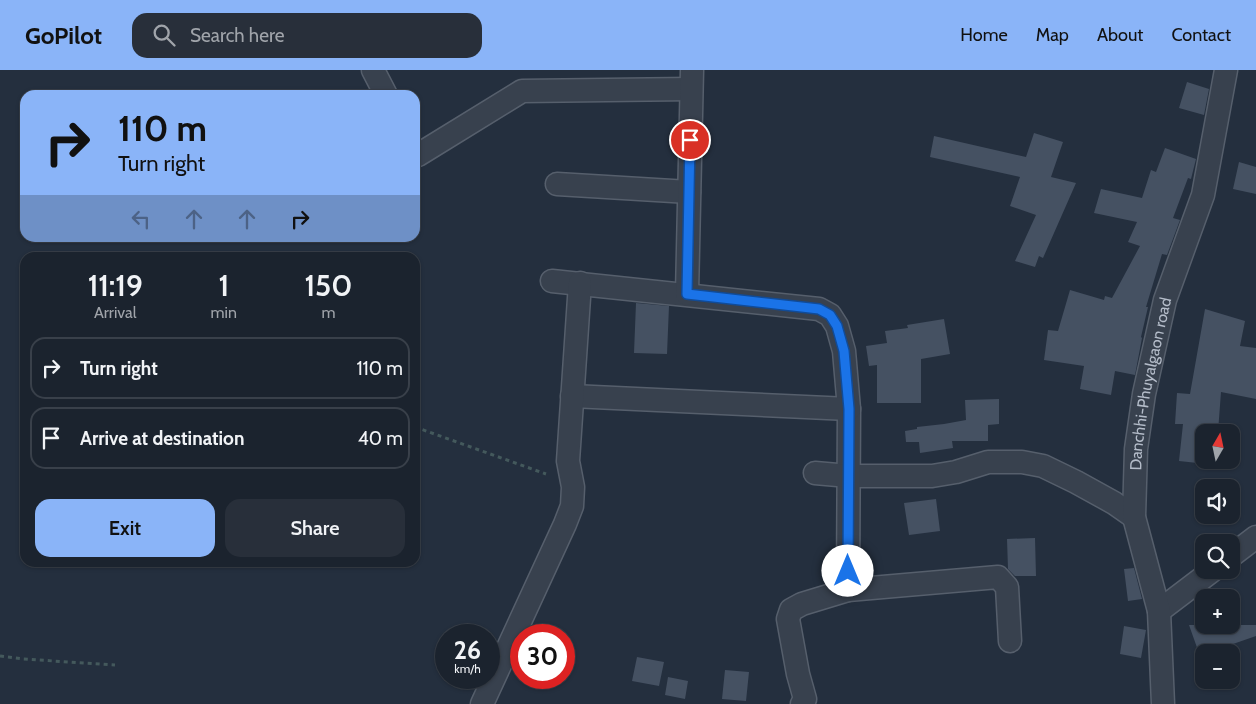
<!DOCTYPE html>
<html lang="en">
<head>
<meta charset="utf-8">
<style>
	body { margin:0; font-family:Cabin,sans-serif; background:#282f3a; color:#f1f3f6; height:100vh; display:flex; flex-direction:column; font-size:19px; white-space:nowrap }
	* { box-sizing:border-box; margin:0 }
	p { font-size:16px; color:#a0a4aa }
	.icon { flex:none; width:28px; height:28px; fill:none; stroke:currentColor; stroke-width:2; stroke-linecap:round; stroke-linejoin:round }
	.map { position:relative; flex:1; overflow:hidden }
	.drawer { position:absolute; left:20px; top:182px; width:400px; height:315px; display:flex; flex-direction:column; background:#1b232e; border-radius:15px; box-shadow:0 1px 4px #0004,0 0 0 1px #39404a }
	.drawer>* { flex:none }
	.top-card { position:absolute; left:20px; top:20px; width:400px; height:152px; border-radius:15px; box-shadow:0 1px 4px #0004,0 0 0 1px #39404a; background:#8ab4f8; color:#111; overflow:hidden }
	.needle { width:32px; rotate:9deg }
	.tools { position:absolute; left:1195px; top:354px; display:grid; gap:10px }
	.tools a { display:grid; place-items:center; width:45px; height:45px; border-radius:10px; background:#1b232e; box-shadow:0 1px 4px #0004,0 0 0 1px #39404a; font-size:25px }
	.speed { position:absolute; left:435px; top:554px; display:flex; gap:10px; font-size:25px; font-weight:700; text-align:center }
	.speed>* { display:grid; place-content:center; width:65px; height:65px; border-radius:50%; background:#1b232e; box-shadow:0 1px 4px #0004,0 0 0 1px #39404a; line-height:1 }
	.speed small { font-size:12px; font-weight:400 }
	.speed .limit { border:8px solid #d22; background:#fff; color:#111 }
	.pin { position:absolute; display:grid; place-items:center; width:42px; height:42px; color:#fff; margin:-21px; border:2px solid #fff; border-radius:50%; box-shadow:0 1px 5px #0007 }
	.me { position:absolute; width:55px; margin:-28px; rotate:0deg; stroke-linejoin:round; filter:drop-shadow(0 0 4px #0008) }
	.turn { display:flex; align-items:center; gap:18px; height:105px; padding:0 15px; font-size:22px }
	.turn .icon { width:65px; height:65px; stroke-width:2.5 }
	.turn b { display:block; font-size:35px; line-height:42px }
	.lanes { display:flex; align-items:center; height:48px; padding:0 15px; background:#0003; justify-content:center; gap:25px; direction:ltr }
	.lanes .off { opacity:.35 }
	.eta { display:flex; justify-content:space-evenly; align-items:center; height:85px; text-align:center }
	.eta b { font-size:30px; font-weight:600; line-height:35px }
	.cta { display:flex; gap:10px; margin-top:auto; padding:10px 15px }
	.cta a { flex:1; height:58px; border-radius:15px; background:#8ab4f8; color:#111; font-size:20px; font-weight:600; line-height:58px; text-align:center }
	.cta a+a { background:#282f3a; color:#f1f3f6 }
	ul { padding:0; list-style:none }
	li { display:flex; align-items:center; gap:15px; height:62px; margin:0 10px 8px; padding:0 5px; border:2px solid #39404a; border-radius:15px }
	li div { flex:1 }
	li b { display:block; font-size:19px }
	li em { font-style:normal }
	header { display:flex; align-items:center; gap:30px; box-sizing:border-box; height:70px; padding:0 25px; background:#8ab4f8; color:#111 }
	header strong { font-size:24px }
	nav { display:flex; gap:28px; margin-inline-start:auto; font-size:18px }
	.search { width:350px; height:45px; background:#282f3a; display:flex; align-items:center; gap:12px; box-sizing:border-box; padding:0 18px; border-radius:15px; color:#a0a4aa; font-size:19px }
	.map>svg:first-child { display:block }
	.building { fill:#455162 }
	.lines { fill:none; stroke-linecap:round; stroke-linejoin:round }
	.street-casing { stroke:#565f6c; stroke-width:25 }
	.path { stroke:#44595c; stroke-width:3; stroke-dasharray:4 4; stroke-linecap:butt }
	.street { stroke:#38414e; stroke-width:22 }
	.route-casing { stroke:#114b97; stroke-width:12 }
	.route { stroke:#1a73e8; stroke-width:9 }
	.labels { text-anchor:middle; stroke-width:4; stroke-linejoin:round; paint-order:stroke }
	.street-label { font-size:16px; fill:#b4bcc9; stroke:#1d2633 }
</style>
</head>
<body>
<header>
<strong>GoPilot</strong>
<div class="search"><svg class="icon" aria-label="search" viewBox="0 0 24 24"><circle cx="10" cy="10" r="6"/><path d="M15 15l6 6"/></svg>Search here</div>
<nav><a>Home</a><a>Map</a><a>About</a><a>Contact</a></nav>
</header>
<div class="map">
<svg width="1256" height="634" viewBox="0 0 1256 634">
	<rect width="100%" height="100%" fill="#242f3e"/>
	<!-- building -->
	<path class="building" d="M 1187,12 L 1209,19 L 1204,45 L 1179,38 Z
		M 1034,63 L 1063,72 L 1051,107 L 1076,113 L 1043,188 L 1039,186 L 1035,197 L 1015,191 L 1036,145 L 1010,136 L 1020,107 L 930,87 L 934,66 L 1026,87 Z
		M 1165,78 L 1196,89 L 1191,109 L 1188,108 L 1173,148 L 1180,150 L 1167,185 L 1162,184 L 1146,237 L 1148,237 L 1141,267 L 1142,268 L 1135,305 L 1115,301 L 1111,325 L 1080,319 L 1084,296 L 1044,290 L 1048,260 L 1058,261 L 1070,220 L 1104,230 L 1105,226 L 1112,228 L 1140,176 L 1128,172 L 1137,152 L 1094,143 L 1101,119 L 1142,128 L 1151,100 L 1156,102 Z
		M 1239,92 L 1256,97 L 1256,124 L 1233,119 Z
		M 636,233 L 669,236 L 667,284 L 634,283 Z
		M 1205,239 L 1245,251 L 1240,276 L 1256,278 L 1256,329 L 1221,322 L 1218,362 L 1204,362 L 1204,390 L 1216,390 L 1216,395 L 1179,391 L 1183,354 L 1175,354 L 1177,323 L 1190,324 Z
		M 944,249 L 950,284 L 921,289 L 921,333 L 877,333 L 877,295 L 869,296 L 866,276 L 887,273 L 885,261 L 908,258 L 907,255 Z
		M 999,329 L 999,354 L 988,355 L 988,371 L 952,371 L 953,378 L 920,383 L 919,372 L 906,372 L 905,361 L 917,359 L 917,357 L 944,354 L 966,350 L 965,330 Z
		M 936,429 L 940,461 L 909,465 L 904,433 Z
		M 1035,468 L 1036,506 L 1015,506 L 1008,499 L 1007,469 Z
		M 1134,498 L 1142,529 L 1128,531 L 1124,499 Z
		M 1189,555 L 1256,555 L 1256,566 L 1210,582 L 1204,582 L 1204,585 L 1200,586 Z
		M 1124,556 L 1146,560 L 1141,588 L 1120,584 Z
		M 637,587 L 664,592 L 659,616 L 632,611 Z
		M 725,600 L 749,602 L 746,631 L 722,629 Z
		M 668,607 L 688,611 L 685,629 L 665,625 Z"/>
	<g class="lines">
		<defs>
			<g id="street">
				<path d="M 373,0 L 386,25"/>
				<path d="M 415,80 L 418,85 L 522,21 L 691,19"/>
				<path d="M 557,114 L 689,122"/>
				<path d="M 552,211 L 819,239 L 830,245 L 837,256 L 844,281 L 849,339 L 848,520 L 802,534 L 791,540 L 788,549 L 798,604 L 805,629 L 802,634"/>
				<path d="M 687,224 L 692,0"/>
				<path d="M 572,326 L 849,339"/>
				<path d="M 815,403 L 849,406 L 932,406 L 956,402 L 988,392 L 1022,392 L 1043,396 L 1076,412 L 1114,433 L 1134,447"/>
				<path d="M 1231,486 L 1256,467"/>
				<path d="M 848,520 L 998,507 L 1007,517 L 1010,571"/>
				<path d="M 1159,541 L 1213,500"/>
				<path d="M 482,634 L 565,454 L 572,436 L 573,417 L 568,391 L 580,213"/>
				<path id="s1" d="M 1163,634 L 1159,541 L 1134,447 L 1136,379 L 1144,324 L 1165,230 L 1203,125 L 1226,0"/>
			</g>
		</defs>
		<!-- street casing -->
		<use href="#street" class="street-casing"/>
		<!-- path -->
		<path class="path" d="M 415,357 L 546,404
			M 0,586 L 23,589 L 115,595"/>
		<!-- street -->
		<use href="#street" class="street"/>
	</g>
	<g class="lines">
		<defs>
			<path id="route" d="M 690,70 L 687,224 L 819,239 L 830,245 L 837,256 L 844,281 L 849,339 L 848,501"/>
		</defs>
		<!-- route casing -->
		<use href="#route" class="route-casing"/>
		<!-- route -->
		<use href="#route" class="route"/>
	</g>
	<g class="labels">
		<!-- street labels -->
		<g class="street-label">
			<text dy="6" stroke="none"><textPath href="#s1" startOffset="325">Danchhi-Phuyalgaon road</textPath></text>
		</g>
	</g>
</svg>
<div class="tools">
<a><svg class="needle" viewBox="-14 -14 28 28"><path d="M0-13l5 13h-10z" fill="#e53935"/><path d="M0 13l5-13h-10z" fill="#a0a4aa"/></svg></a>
<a><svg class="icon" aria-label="sound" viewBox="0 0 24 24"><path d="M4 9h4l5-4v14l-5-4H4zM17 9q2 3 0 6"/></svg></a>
<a><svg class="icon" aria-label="search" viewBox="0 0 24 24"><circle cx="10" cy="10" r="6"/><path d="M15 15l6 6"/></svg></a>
<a>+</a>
<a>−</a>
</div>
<div class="speed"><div>26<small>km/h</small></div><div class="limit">30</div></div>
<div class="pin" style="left:690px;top:70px;background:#d93025"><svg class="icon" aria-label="arrive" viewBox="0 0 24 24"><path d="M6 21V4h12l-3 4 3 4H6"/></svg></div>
<svg class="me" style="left:848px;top:501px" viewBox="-20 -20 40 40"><circle r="19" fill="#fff"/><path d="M0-13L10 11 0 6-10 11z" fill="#1a73e8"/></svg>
<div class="top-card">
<div class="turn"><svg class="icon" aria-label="right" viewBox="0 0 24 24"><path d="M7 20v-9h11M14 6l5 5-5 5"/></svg><div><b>110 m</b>Turn right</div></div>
<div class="lanes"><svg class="icon off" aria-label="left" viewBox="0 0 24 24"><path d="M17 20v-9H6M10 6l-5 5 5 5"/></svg><svg class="icon off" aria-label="ahead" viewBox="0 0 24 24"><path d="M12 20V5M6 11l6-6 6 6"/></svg><svg class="icon off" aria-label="ahead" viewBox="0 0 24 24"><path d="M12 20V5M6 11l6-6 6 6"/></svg><svg class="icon" aria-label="right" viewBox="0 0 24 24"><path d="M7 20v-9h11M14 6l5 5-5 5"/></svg></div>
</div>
<section class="drawer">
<div class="eta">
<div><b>11:19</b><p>Arrival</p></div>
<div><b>1</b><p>min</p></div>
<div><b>150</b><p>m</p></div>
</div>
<ul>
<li><svg class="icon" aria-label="right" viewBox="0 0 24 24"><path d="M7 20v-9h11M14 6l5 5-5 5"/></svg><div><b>Turn right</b></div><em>110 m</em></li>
<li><svg class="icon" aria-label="arrive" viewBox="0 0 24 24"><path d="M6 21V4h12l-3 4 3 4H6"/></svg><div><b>Arrive at destination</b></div><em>40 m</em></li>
</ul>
<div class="cta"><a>Exit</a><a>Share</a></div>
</section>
</div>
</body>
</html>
